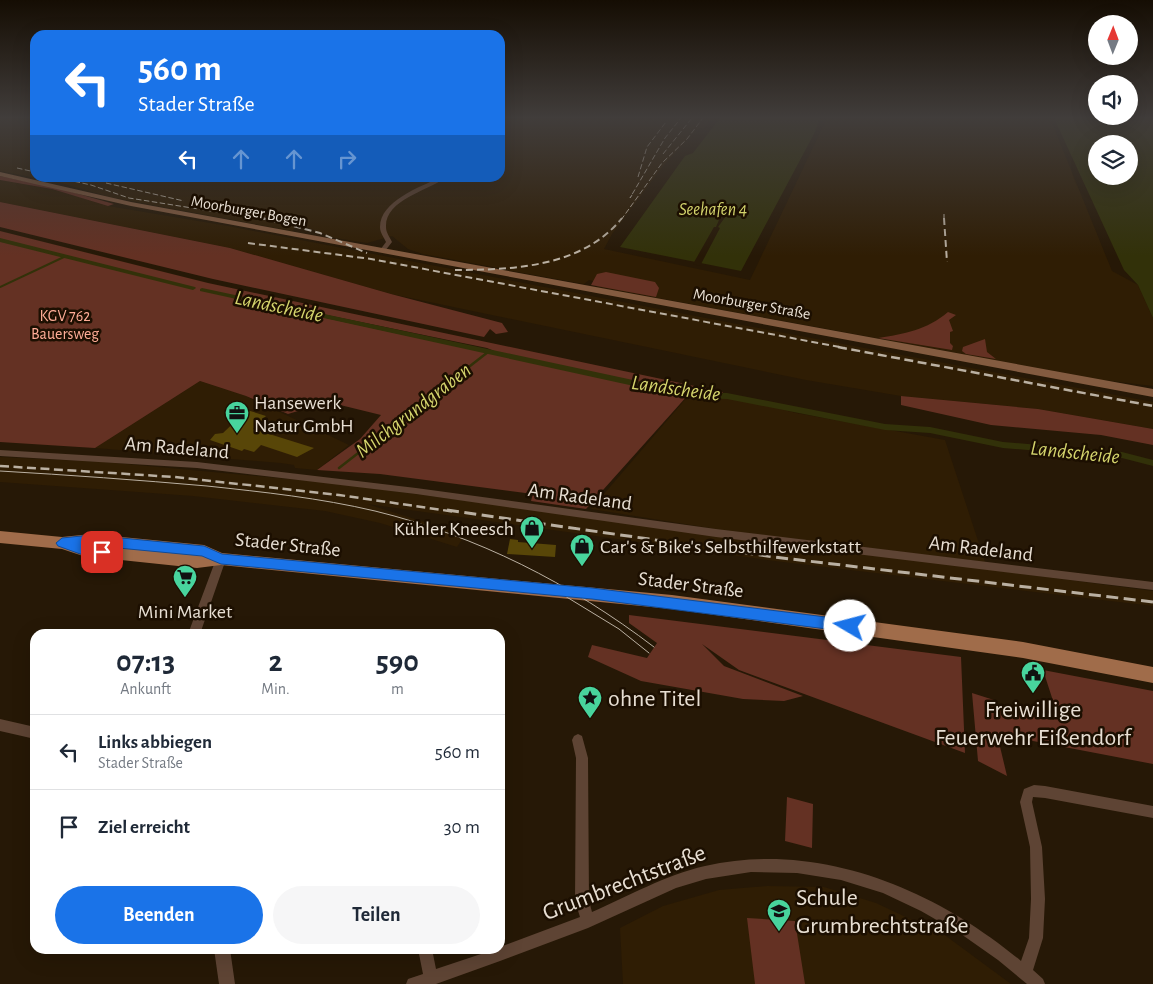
<!DOCTYPE html>
<html lang="de">
<head>
<meta charset="utf-8">
<style>
	body { margin:0; font-family:"Alegreya Sans",sans-serif; background:#f6f6f7; color:#1f2937; height:100vh; display:flex; flex-direction:column; font-size:19px; white-space:nowrap }
	* { box-sizing:border-box; margin:0 }
	p { font-size:16px; color:#747a83 }
	.icon { flex:none; width:28px; height:28px; fill:none; stroke:currentColor; stroke-width:2; stroke-linecap:round; stroke-linejoin:round }
	.map { position:relative; flex:1; overflow:hidden }
	.sheet { position:absolute; left:30px; top:629px; width:475px; height:325px; display:flex; flex-direction:column; background:#fff; border-radius:15px; box-shadow:0 5px 20px #0002 }
	.sheet>* { flex:none }
	.guide { position:absolute; left:30px; top:30px; width:475px; height:152px; border-radius:15px; box-shadow:0 5px 20px #0002; background:#1a73e8; color:#fff; overflow:hidden }
	.needle { width:32px; rotate:1deg }
	.controls { position:absolute; left:1088px; top:15px; display:grid; gap:10px }
	.controls a { display:grid; place-items:center; width:50px; height:50px; border-radius:50%; background:#fff; box-shadow:0 5px 20px #0002; font-size:25px }
	.pin { position:absolute; display:grid; place-items:center; width:42px; height:42px; color:#fff; margin:-21px; border-radius:10px; box-shadow:0 2px 8px #0006 }
	.me { position:absolute; width:55px; margin:-28px; rotate:278deg; stroke-linejoin:round; filter:drop-shadow(0 0 4px #0008) }
	.turn { display:flex; align-items:center; gap:18px; height:105px; padding:0 25px; font-size:22px }
	.turn .icon { width:65px; height:65px; stroke-width:2.5 }
	.turn b { display:block; font-size:35px; line-height:42px }
	.lanes { display:flex; align-items:center; height:48px; padding:0 25px; background:#0003; justify-content:center; gap:25px; direction:ltr }
	.lanes .off { opacity:.35 }
	.eta { display:flex; justify-content:space-evenly; align-items:center; height:85px; text-align:center }
	.eta b { font-size:30px; font-weight:700; line-height:35px }
	.primary-button { display:flex; gap:10px; margin-top:auto; padding:10px 25px }
	.primary-button a { flex:1; height:58px; border-radius:30px; background:#1a73e8; color:#fff; font-size:20px; font-weight:700; line-height:58px; text-align:center }
	.primary-button a+a { background:#f6f6f7; color:#1f2937 }
	ul { padding:0; list-style:none }
	li { display:flex; align-items:center; gap:15px; height:75px; padding:0 25px; border-top:1px solid #e0e1e3 }
	li div { flex:1 }
	li b { display:block; font-size:19px }
	li em { font-style:normal }
	.map>svg:first-child { display:block }
	.built { fill:#2f1d04 }
	.green { fill:#643123; fill-rule:evenodd }
	.water { fill:#323109; fill-rule:evenodd }
	.pier { fill:#261806 }
	.lines { fill:none; stroke-linecap:round; stroke-linejoin:round }
	.stream-far1 { stroke:#323109; stroke-width:2 }
	.stream { stroke:#323109; stroke-width:2.5 }
	.canal { fill:#323109; fill-rule:evenodd }
	.building { fill:#584608 }
	.minor { fill:#5e4434; fill-rule:evenodd }
	.tertiary { fill:#5e4434; fill-rule:evenodd }
	.secondary { fill:#835b40; fill-rule:evenodd }
	.primary { fill:#a06c4a; fill-rule:evenodd }
	.tram { stroke:#bab0a2; stroke-width:1 }
	.rail-far3 { stroke:#bab0a2; stroke-width:1; stroke-dasharray:5.5 2.5; stroke-linecap:butt }
	.rail-far2 { stroke:#bab0a2; stroke-width:2; stroke-dasharray:7 4; stroke-linecap:butt }
	.rail-far1 { stroke:#bab0a2; stroke-width:2.5; stroke-dasharray:9 4.5; stroke-linecap:butt }
	.rail { stroke:#bab0a2; stroke-width:3; stroke-dasharray:12 5.5; stroke-linecap:butt }
	.route { fill:#1a73e8; stroke:#114b97 }
	.labels { text-anchor:middle; stroke-width:5; stroke-linejoin:round; paint-order:stroke }
	.far-street-label { font-size:16px; fill:#e8dfd3; stroke:#1c0f01 }
	.far-park-label { font-size:16px; fill:#ffad97; stroke:#1c0f01 }
	.far-water-label { font-size:18px; font-style:italic; fill:#d4d46c; stroke:#1c0f01 }
	.poi-label { font-size:20px; fill:#e8dfd3; stroke:#1c0f01; text-anchor:start }
	.street-label { font-size:20px; fill:#e8dfd3; stroke:#1c0f01 }
	.water-label { font-size:21px; font-style:italic; fill:#d4d46c; stroke:#1c0f01 }
	.near-poi-label { font-size:24px; fill:#e8dfd3; stroke:#1c0f01; text-anchor:start }
	.near-street-label { font-size:24px; fill:#e8dfd3; stroke:#1c0f01 }
</style>
</head>
<body>
<div class="map">
<svg width="1153" height="984" viewBox="0 0 1153 984">
	<rect width="100%" height="100%" fill="#261806"/>
	<!-- built -->
	<path class="built" d="M 0,118 L 35,118 L 35,178 L 500,178 L 500,118 L 712,118 L 704,128 L 698,128 L 663,166 L 612,234 L 604,249 L 750,280 L 827,118 L 1050,118 L 1112,271 L 1138,285 L 1153,318 L 1153,386 L 1103,380 L 599,287 L 596,286 L 596,282 L 589,280 L 584,284 L 507,270 L 505,267 L 498,268 L 423,254 L 408,249 L 392,236 L 367,243 L 335,238 L 306,227 L 298,225 L 292,231 L 110,197 L 57,182 L 0,171 Z
		M 0,180 L 52,189 L 108,206 L 228,226 L 737,324 L 1153,402 L 1153,429 L 1038,409 L 901,396 L 806,380 L 391,294 L 230,248 L 0,202 Z
		M 200,381 L 246,396 L 349,445 L 317,470 L 295,468 L 294,465 L 281,463 L 95,448 Z
		M 723,394 L 796,413 L 945,440 L 985,562 L 716,529 L 591,509 L 689,395 Z
		M 0,457 L 104,462 L 332,483 L 1153,591 L 1153,606 L 775,561 L 367,504 L 465,535 L 457,547 L 380,523 L 325,511 L 193,496 L 0,482 Z
		M 767,886 L 824,887 L 876,903 L 946,936 L 1011,984 L 623,984 L 620,928 L 663,906 L 719,890 Z"/>
	<!-- green -->
	<path class="green" d="M 0,176 L 58,188 L 114,204 L 108,206 L 52,189 L 0,180 Z
		M 0,202 L 230,248 L 391,294 L 502,323 L 508,332 L 496,334 L 490,329 L 484,337 L 213,279 L 0,227 Z
		M 0,231 L 208,283 L 723,392 L 723,394 L 688,395 L 586,509 L 531,501 L 533,494 L 380,474 L 317,470 L 360,439 L 381,415 L 328,402 L 288,414 L 246,396 L 200,381 L 95,448 L 0,442 ZM 235,296 L 487,348 L 511,358 L 233,298 Z
		M 606,272 L 655,282 L 659,288 L 656,297 L 591,285 L 597,274 Z
		M 948,312 L 956,315 L 949,320 L 953,331 L 950,332 L 950,343 L 953,346 L 952,350 L 878,338 C 904,334 927,330 948,312 Z
		M 985,339 L 987,352 L 996,359 L 966,354 L 962,351 L 963,347 Z
		M 901,396 L 1038,409 L 1153,429 L 1153,445 L 1101,435 L 991,425 L 901,405 Z
		M 629,615 L 961,657 L 965,753 L 739,670 L 702,644 L 724,666 L 803,696 L 784,701 L 743,699 L 641,681 L 588,657 L 592,645 L 647,658 L 657,643 L 629,623 Z
		M 1043,670 L 1153,691 L 1153,764 L 997,734 L 1007,776 L 978,761 L 972,693 L 994,700 L 998,705 L 1032,710 L 1034,717 L 1054,720 L 1051,711 L 1056,710 Z
		M 787,797 L 813,804 L 812,848 L 785,841 Z
		M 747,918 L 795,921 L 805,984 L 755,984 Z"/>
	<!-- water -->
	<path class="water" d="M 720,118 L 820,118 L 815,132 L 741,271 L 620,247 L 685,156 L 693,153 Z
		M 1054,118 L 1153,118 L 1153,318 L 1138,285 L 1124,270 ZM 1096,144 L 1129,144 L 1129,176 L 1096,176 Z"/>
	<!-- pier -->
	<path class="pier" d="M 721,215 L 726,216 L 718,227 L 720,228 L 700,266 L 693,264 L 714,227 L 716,227 Z"/>
	<g class="lines">
		<!-- stream-far1 -->
		<path class="stream-far1" d="M 0,287 L 66,256"/>
		<!-- stream -->
		<path class="stream" d="M 339,468 L 488,352"/>
		<!-- canal -->
		<path class="canal" d="M 0,238 L 195,287 L 196,288 L 193,290 L 0,242 Z
			M 202,288 L 689,392 L 727,393 L 885,424 L 930,427 L 1003,442 L 1122,452 L 1153,460 L 1153,466 L 1122,458 L 1003,448 L 930,433 L 885,430 L 727,399 L 689,398 L 200,291 L 200,289 Z"/>
	</g>
	<!-- building -->
	<path class="building" d="M 247,410 L 266,416 L 253,429 L 314,448 L 297,457 L 261,445 L 254,452 L 244,449 L 242,451 L 210,440 L 215,434 L 223,433 Z
		M 510,539 L 518,540 L 518,542 L 556,545 L 555,557 L 507,554 Z"/>
	<g class="lines">
		<!-- minor -->
		<path class="minor" d="M 439,178 L 445,178 C 427,191 385,200 386,227 C 386,233 390,237 392,242 L 385,251 L 381,251 L 380,250 L 386,242 C 384,237 380,233 380,227 C 380,201 420,187 439,178 Z
			M 0,450 L 197,462 L 416,488 L 716,529 L 1153,582 L 1153,590 L 716,537 L 416,494 L 197,468 L 0,456 Z
			M 0,719 L 35,727 L 35,739 L 0,731 Z
			M 578,734 L 582,736 L 588,758 L 589,901 L 592,912 C 629,896 665,875 705,866 C 818,840 935,889 1021,961 L 1029,938 L 1031,899 L 1030,847 L 1020,802 L 1024,789 L 1034,785 L 1045,786 L 1153,806 L 1153,818 L 1045,798 L 1033,797 L 1032,802 L 1042,847 L 1045,899 L 1043,938 L 1033,970 L 1043,979 L 1045,984 L 1027,984 L 998,960 L 961,934 L 921,911 L 883,893 L 841,880 L 797,873 L 751,872 L 706,879 L 676,888 L 588,928 L 500,961 L 436,984 L 406,984 L 408,979 L 423,974 L 418,949 L 432,949 L 436,969 L 496,949 L 500,949 L 500,947 L 580,917 L 575,901 L 576,758 L 572,740 L 574,736 Z"/>
		<!-- tertiary -->
		<path class="tertiary" d="M 221,554 L 225,556 L 226,559 L 200,634 L 188,634 L 216,559 L 217,556 Z
			M 214,949 L 230,949 L 235,984 L 219,984 Z"/>
		<!-- secondary -->
		<path class="secondary" d="M 0,172 L 131,202 L 1153,389 L 1153,397 L 131,206 L 0,176 Z"/>
		<!-- primary -->
		<path class="primary" d="M 0,531 L 62,537 L 91,534 L 204,545 L 222,553 L 672,595 L 1023,642 L 1153,667 L 1153,683 L 1023,658 L 672,609 L 221,565 L 197,568 L 83,556 L 62,549 L 0,543 Z"/>
		<!-- tram -->
		<path class="tram" d="M 0,471 C 69,475 138,480 207,486 C 263,492 320,498 375,511 C 477,536 570,583 654,647
			M 547,585 L 619,629 L 649,653"/>
		<!-- rail-far3 -->
		<path class="rail-far3" d="M 663,154 L 692,118
			M 17,168 L 35,172
			M 638,177 L 647,147 L 666,122
			M 59,178 L 91,185 L 129,198 L 268,220
			M 106,183 L 184,201
			M 632,195 L 630,198 L 665,138 L 681,118
			M 944,214 L 944,220
			M 621,220 L 662,163 L 687,139 L 703,118"/>
		<!-- rail-far2 -->
		<path class="rail-far2" d="M 262,218 L 320,233 L 367,253
			M 944,218 L 947,262
			M 248,243 L 371,259 L 845,348
			M 455,270 C 513,270 583,267 622,218"/>
		<!-- rail-far1 -->
		<path class="rail-far1" d="M 838,347 L 1153,406
			M 0,466 L 175,477 L 339,495 L 456,512"/>
		<!-- rail -->
		<path class="rail" d="M 447,510 L 774,557 L 1153,602"/>
	</g>
	<!-- sky -->
	<linearGradient id="sky" x2="0" y2="1"><stop stop-color="#150d03"/><stop offset="0.46" stop-color="#413d3b"/><stop offset="1" stop-color="#413d3b" stop-opacity="0"/></linearGradient>
	<rect width="1153" height="256" fill="url(#sky)"/>
	<!-- route -->
	<path class="route" d="M 91,535 L 204,546 L 222,554 L 592,588 L 850,620 L 855,622 L 857,626 L 855,631 L 850,632 L 592,599 L 221,564 L 202,556 L 87,545 L 106,548 L 108,552 L 102,557 L 83,555 L 58,546 L 56,543 L 62,538 Z"/>
	<!-- icons -->
	<defs>
		<symbol id="office-pin" viewBox="-11 -11 22 30"><path d="M0 17L-7.5 6A9.5 9.5 0 1 1 7.5 6Z" fill="#48d49d" stroke="#1c0f01"/><path d="M-6-3h4V-5.5h4V-3h4V5H-6ZM-1-4.5V-3h2v-1.5ZM-6 0V1H6V0Z" fill="#111"/></symbol>
		<symbol id="shop-pin" viewBox="-11 -11 22 30"><path d="M0 17L-7.5 6A9.5 9.5 0 1 1 7.5 6Z" fill="#48d49d" stroke="#1c0f01"/><path d="M-5-2.5h2.3a2.7 3.5 0 0 1 5.4 0H5L5.5 6h-11ZM-1.5-2.5h3a1.5 2.3 0 0 0-3 0Z" fill="#111"/></symbol>
		<symbol id="supermarket-pin" viewBox="-11 -11 22 30"><path d="M0 17L-7.5 6A9.5 9.5 0 1 1 7.5 6Z" fill="#48d49d" stroke="#1c0f01"/><path d="M-6-5.5h2.5l.6 2H6L4.5 2H-2.5L-4.4-4H-6ZM-1.5 3.2a1.3 1.3 0 1 0 .1 0ZM3 3.2a1.3 1.3 0 1 0 .1 0Z" fill="#111"/></symbol>
		<symbol id="civic-pin" viewBox="-11 -11 22 30"><path d="M0 17L-7.5 6A9.5 9.5 0 1 1 7.5 6Z" fill="#48d49d" stroke="#1c0f01"/><path d="M-.6-6.5H3V-4.5H.6V-3L4-1V1h2V6H-6V1h2V-1L-.6-3ZM-1.2 2.5V6h2.4V2.5Z" fill="#111"/></symbol>
		<symbol id="sight-pin" viewBox="-11 -11 22 30"><path d="M0 17L-7.5 6A9.5 9.5 0 1 1 7.5 6Z" fill="#48d49d" stroke="#1c0f01"/><path d="M0-6L1.8-2.2L6-1.7L2.9 1.2L3.7 5.4L0 3.3L-3.7 5.4L-2.9 1.2L-6-1.7L-1.8-2.2Z" fill="#111"/></symbol>
		<symbol id="school-pin" viewBox="-11 -11 22 30"><path d="M0 17L-7.5 6A9.5 9.5 0 1 1 7.5 6Z" fill="#48d49d" stroke="#1c0f01"/><path d="M0-5L7-2L0 1L-7-2ZM-4 1L0 2.5L4 1V4Q0 6-4 4Z" fill="#111"/></symbol>
	</defs>
	<g fill-rule="evenodd">
		<use href="#office-pin" x="223" y="399" width="28" height="38"/>
		<use href="#shop-pin" x="518" y="514" width="28" height="38"/>
		<use href="#shop-pin" x="568" y="532" width="28" height="38"/>
		<use href="#supermarket-pin" x="171" y="563" width="28" height="38"/>
		<use href="#civic-pin" x="1019" y="659" width="28" height="38"/>
		<use href="#sight-pin" x="576" y="684" width="28" height="38"/>
		<use href="#school-pin" x="765" y="897" width="28" height="38"/>
	</g>
	<g class="labels">
		<!-- far-street labels -->
		<g class="far-street-label">
			<text transform="translate(249 210) rotate(10)" y="6">Moorburger Bogen</text>
			<text transform="translate(752 303) rotate(10)" y="6">Moorburger Straße</text>
		</g>
		<!-- far-park labels -->
		<g class="far-park-label">
			<text x="65" y="321">KGV 762<tspan x="65" dy="18">Bauersweg</tspan></text>
		</g>
		<!-- far-water labels -->
		<g class="far-water-label">
			<text x="713" y="215">Seehafen 4</text>
		</g>
		<!-- poi labels -->
		<g class="poi-label">
			<text x="254" y="409">Hansewerk<tspan x="254" dy="23">Natur GmbH</tspan></text>
			<text x="514" y="535" text-anchor="end">Kühler Kneesch</text>
			<text x="600" y="553">Car's &amp; Bike's Selbsthilfewerkstatt</text>
			<text x="185" y="618" text-anchor="middle">Mini Market</text>
		</g>
		<!-- street labels -->
		<g class="street-label">
			<text transform="translate(177 447) rotate(5)" y="7">Am Radeland</text>
			<text transform="translate(580 496) rotate(8)" y="7">Am Radeland</text>
			<text transform="translate(288 544) rotate(6)" y="7">Stader Straße</text>
			<text transform="translate(981 548) rotate(7)" y="7">Am Radeland</text>
			<text transform="translate(691 584) rotate(7)" y="7">Stader Straße</text>
		</g>
		<!-- water labels -->
		<g class="water-label">
			<text transform="translate(279 306) rotate(12)" y="7">Landscheide</text>
			<text transform="translate(676 388) rotate(8)" y="7">Landscheide</text>
			<text transform="translate(413 410) rotate(-38)" y="7">Milchgrundgraben</text>
			<text transform="translate(1075 452) rotate(6)" y="7">Landscheide</text>
		</g>
		<!-- near-poi labels -->
		<g class="near-poi-label">
			<text x="608" y="706">ohne Titel</text>
			<text x="1033" y="717" text-anchor="middle">Freiwillige<tspan x="1033" dy="28">Feuerwehr Eißendorf</tspan></text>
			<text x="796" y="905">Schule<tspan x="796" dy="28">Grumbrechtstraße</tspan></text>
		</g>
		<!-- near-street labels -->
		<g class="near-street-label">
			<text transform="translate(624 882) rotate(-21)" y="8">Grumbrechtstraße</text>
		</g>
	</g>
</svg>
<div class="controls">
<a><svg class="needle" viewBox="-14 -14 28 28"><path d="M0-13l5 13h-10z" fill="#e53935"/><path d="M0 13l5-13h-10z" fill="#747a83"/></svg></a>
<a><svg class="icon" aria-label="sound" viewBox="0 0 24 24"><path d="M4 9h4l5-4v14l-5-4H4zM17 9q2 3 0 6"/></svg></a>
<a><svg class="icon" aria-label="layers" viewBox="0 0 24 24"><path d="M12 4l9 5-9 5-9-5zM3 14l9 5 9-5"/></svg></a>
</div>
<div class="pin" style="left:102px;top:552px;background:#d93025"><svg class="icon" aria-label="arrive" viewBox="0 0 24 24"><path d="M6 21V4h12l-3 4 3 4H6"/></svg></div>
<svg class="me" style="left:850px;top:626px" viewBox="-20 -20 40 40"><circle r="19" fill="#fff"/><path d="M0-13L10 11 0 6-10 11z" fill="#1a73e8"/></svg>
<div class="guide">
<div class="turn"><svg class="icon" aria-label="left" viewBox="0 0 24 24"><path d="M17 20v-9H6M10 6l-5 5 5 5"/></svg><div><b>560 m</b>Stader Straße</div></div>
<div class="lanes"><svg class="icon" aria-label="left" viewBox="0 0 24 24"><path d="M17 20v-9H6M10 6l-5 5 5 5"/></svg><svg class="icon off" aria-label="ahead" viewBox="0 0 24 24"><path d="M12 20V5M6 11l6-6 6 6"/></svg><svg class="icon off" aria-label="ahead" viewBox="0 0 24 24"><path d="M12 20V5M6 11l6-6 6 6"/></svg><svg class="icon off" aria-label="right" viewBox="0 0 24 24"><path d="M7 20v-9h11M14 6l5 5-5 5"/></svg></div>
</div>
<section class="sheet">
<div class="eta">
<div><b>07:13</b><p>Ankunft</p></div>
<div><b>2</b><p>Min.</p></div>
<div><b>590</b><p>m</p></div>
</div>
<ul>
<li><svg class="icon" aria-label="left" viewBox="0 0 24 24"><path d="M17 20v-9H6M10 6l-5 5 5 5"/></svg><div><b>Links abbiegen</b><p>Stader Straße</p></div><em>560 m</em></li>
<li><svg class="icon" aria-label="arrive" viewBox="0 0 24 24"><path d="M6 21V4h12l-3 4 3 4H6"/></svg><div><b>Ziel erreicht</b></div><em>30 m</em></li>
</ul>
<div class="primary-button"><a>Beenden</a><a>Teilen</a></div>
</section>
</div>
</body>
</html>
